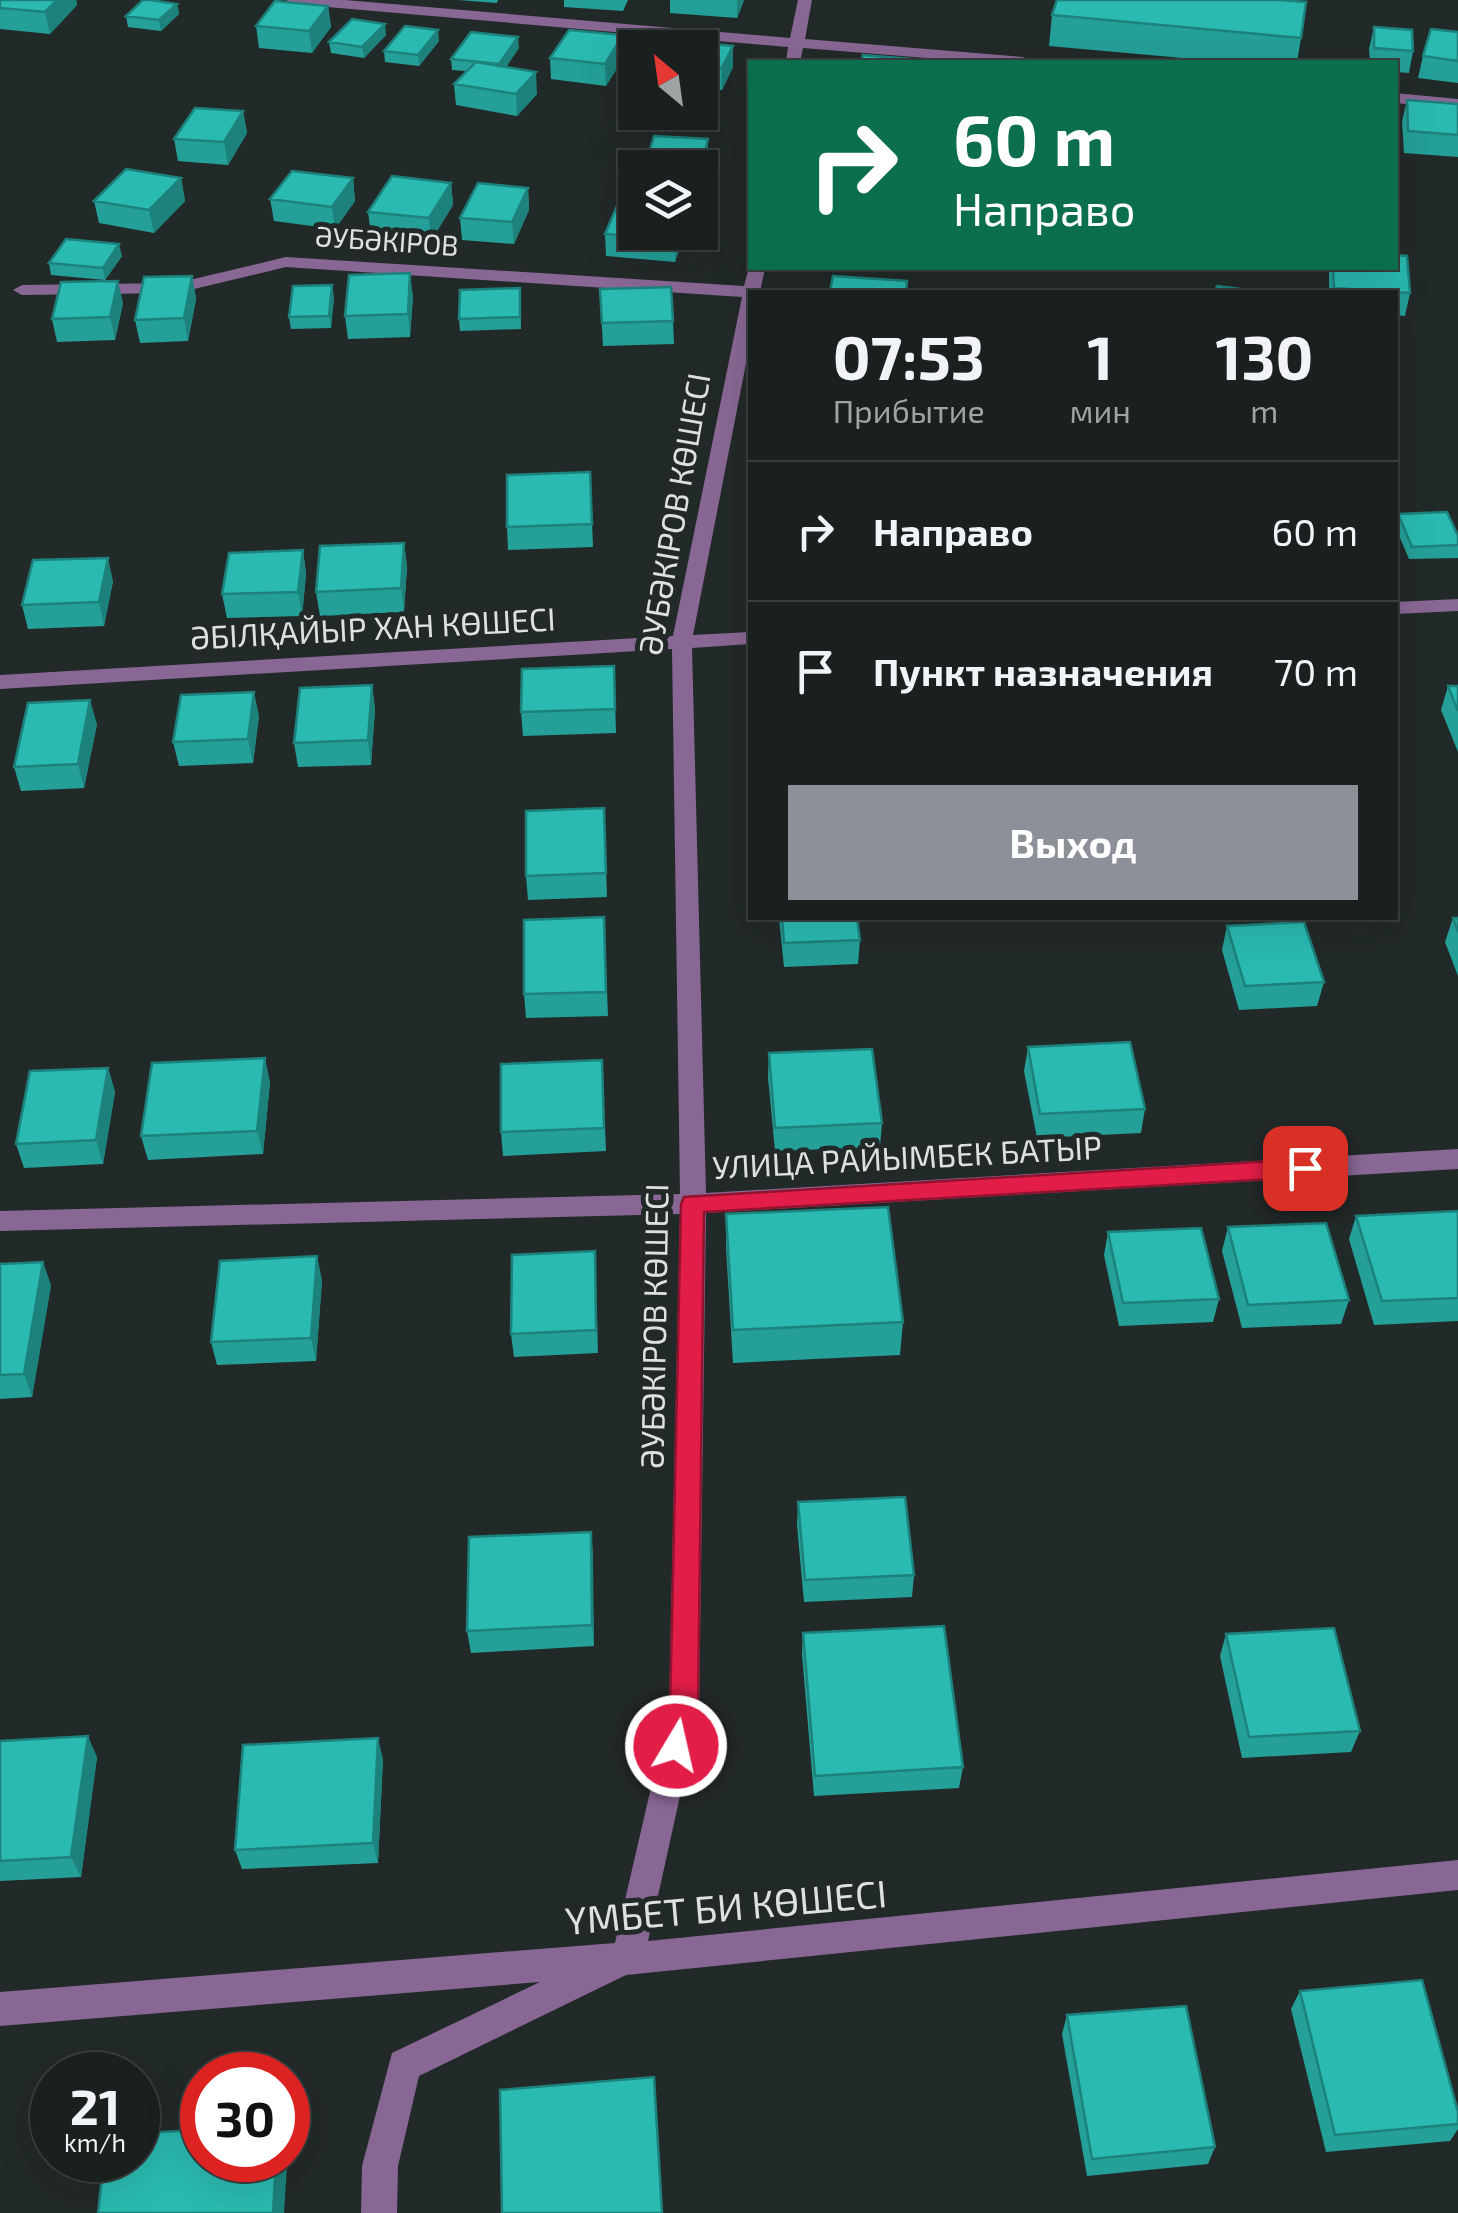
<!DOCTYPE html>
<html lang="ru">
<head>
<meta charset="utf-8">
<style>
	body { margin:0; font-family:"Exo 2",sans-serif; background:#272d2c; color:#f1f3f6; height:100vh; display:flex; flex-direction:column; font-size:38px; white-space:nowrap }
	* { box-sizing:border-box; margin:0 }
	p { font-size:32px; color:#9fa3a4 }
	.icon { flex:none; width:55px; height:55px; fill:none; stroke:currentColor; stroke-width:2; stroke-linecap:round; stroke-linejoin:round }
	.map { position:relative; flex:1; overflow:hidden }
	.drawer { position:absolute; left:748px; top:290px; width:650px; height:630px; display:flex; flex-direction:column; background:#1a201f; border-radius:0px; box-shadow:0 10px 40px #0002,0 0 0 2px #383e3d }
	.drawer>* { flex:none }
	.guide { position:absolute; left:748px; top:60px; width:650px; height:210px; border-radius:0px; box-shadow:0 10px 40px #0002,0 0 0 2px #383e3d; background:#0b6e4f; color:#fff; overflow:hidden }
	.needle { width:65px; rotate:331deg }
	.controls { position:absolute; left:618px; top:30px; display:grid; gap:20px }
	.controls a { display:grid; place-items:center; width:100px; height:100px; border-radius:0px; background:#1a201f; box-shadow:0 10px 40px #0002,0 0 0 2px #383e3d; font-size:50px }
	.speed { position:absolute; left:30px; top:2052px; display:flex; gap:20px; font-size:50px; font-weight:700; text-align:center }
	.speed>* { display:grid; place-content:center; width:130px; height:130px; border-radius:50%; background:#1a201f; box-shadow:0 10px 40px #0002,0 0 0 2px #383e3d; line-height:1 }
	.speed small { font-size:25px; font-weight:400 }
	.speed .limit { border:15px solid #d22; background:#fff; color:#111 }
	.pin { position:absolute; display:grid; place-items:center; width:85px; height:85px; color:#fff; margin:-42px; border-radius:20px; box-shadow:0 5px 15px #0006 }
	.me { position:absolute; width:110px; margin:-55px; rotate:9deg; stroke-linejoin:round; filter:drop-shadow(0 0 8px #0008) }
	.turn { display:flex; align-items:center; gap:35px; height:210px; padding:0 40px; font-size:45px }
	.turn .icon { width:130px; height:130px; stroke-width:2.5 }
	.turn b { display:block; font-size:70px; line-height:85px }
	.eta { display:flex; justify-content:space-evenly; align-items:center; height:170px; text-align:center }
	.eta b { font-size:60px; font-weight:700; line-height:70px }
	.cta { display:flex; gap:20px; margin-top:auto; padding:20px 40px }
	.cta a { flex:1; height:115px; border-radius:0px; background:#8c9099; color:#fff; font-size:40px; font-weight:700; line-height:115px; text-align:center }
	ul { padding:0; list-style:none }
	li { display:flex; align-items:center; gap:30px; height:140px; padding:0 40px; border-top:2px solid #383e3d }
	li div { flex:1 }
	li b { display:block; font-size:38px }
	li em { font-style:normal }
	.map>svg:first-child { display:block }
	.lines { fill:none; stroke-linecap:round; stroke-linejoin:round }
	.minor { fill:#896794; fill-rule:evenodd }
	.wall { fill:#24a098 }
	.shaded-wall { fill:#1d827c }
	.building { fill:#2abab1; stroke:#1d827c; stroke-width:2.5 }
	.route { fill:#e11d48; stroke:#92132f; stroke-width:2.5 }
	.labels { text-anchor:middle; stroke-width:10; stroke-linejoin:round; paint-order:stroke }
	.far-street-label { font-size:28px; fill:#dde2e1; stroke:#222a29 }
	.street-label { font-size:32px; fill:#dde2e1; stroke:#222a29 }
	.near-street-label { font-size:38px; fill:#dde2e1; stroke:#222a29 }
</style>
</head>
<body>
<div class="map">
<svg width="1458" height="2213" viewBox="0 0 1458 2213">
	<rect width="100%" height="100%" fill="#222a29"/>
	<g class="lines">
		<!-- minor -->
		<path class="minor" d="M 286,0 L 345,0 L 790,38 L 798,0 L 812,0 L 805,39 L 1023,57 L 1031,62 L 976,62 L 803,48 L 800,62 L 786,62 L 788,47 L 293,4 Z
			M 1395,93 L 1458,99 L 1458,109 L 1395,103 Z
			M 286,257 L 744,286 L 750,264 L 750,268 L 765,268 L 760,292 L 750,292 L 750,343 L 693,635 L 750,632 L 750,644 L 692,648 L 706,1193 L 1458,1149 L 1458,1169 L 706,1213 L 699,1710 L 648,1941 L 1458,1860 L 1458,1890 L 626,1975 L 419,2076 L 398,2166 L 397,2213 L 361,2213 L 362,2166 L 392,2053 L 540,1982 L 0,2026 L 0,1992 L 615,1943 L 669,1710 L 680,1214 L 0,1231 L 0,1211 L 680,1194 L 672,649 L 0,689 L 0,675 L 673,636 L 742,297 L 286,267 L 177,293 L 22,295 L 13,290 L 22,285 L 177,283 Z
			M 1458,599 L 1458,611 L 1395,614 L 1395,602 Z"/>
	</g>
	<!-- wall -->
	<path class="wall" d="M 0,0 L 76,0 L 77,5 L 50,34 L 0,29 Z
		M 458,0 L 498,0 L 497,3 Z
		M 564,0 L 628,0 L 623,11 L 564,7 Z
		M 670,0 L 744,0 L 737,18 L 670,13 Z
		M 177,4 L 179,14 L 161,31 L 128,27 L 126,16 Z
		M 328,6 L 331,27 L 312,53 L 259,48 L 256,26 Z
		M 1052,15 L 1301,38 L 1297,62 L 1227,62 L 1049,46 Z
		M 1374,27 L 1413,51 L 1409,73 L 1395,72 L 1395,62 L 1370,62 L 1369,49 Z
		M 1458,32 L 1458,83 L 1418,78 L 1423,56 Z
		M 386,35 L 364,58 L 331,53 L 329,42 Z
		M 623,35 L 624,57 L 606,86 L 551,79 L 550,58 Z
		M 439,41 L 419,66 L 385,62 L 384,51 Z
		M 733,46 L 733,67 L 722,90 L 700,87 L 700,48 Z
		M 519,48 L 506,67 L 537,94 L 517,116 L 456,105 L 454,84 L 466,71 L 452,70 L 451,59 Z
		M 1407,100 L 1458,104 L 1458,157 L 1404,153 L 1402,122 Z
		M 243,111 L 247,133 L 228,165 L 178,161 L 174,139 Z
		M 708,150 L 702,174 L 700,173 L 700,168 L 648,168 L 647,159 Z
		M 181,178 L 185,201 L 154,233 L 99,223 L 94,201 Z
		M 353,178 L 355,201 L 335,229 L 274,221 L 270,199 Z
		M 451,183 L 453,205 L 431,241 L 371,234 L 368,212 Z
		M 528,188 L 529,210 L 514,244 L 462,240 L 460,218 Z
		M 685,232 L 675,262 L 606,256 L 605,234 Z
		M 122,256 L 105,280 L 51,275 L 49,263 Z
		M 1329,268 L 1395,268 L 1410,293 L 1405,316 L 1395,315 L 1395,292 L 1329,292 Z
		M 192,276 L 196,299 L 188,341 L 140,343 L 135,320 Z
		M 520,288 L 521,329 L 460,331 L 459,319 Z
		M 600,289 L 673,321 L 674,344 L 603,346 Z
		M 413,296 L 410,337 L 348,339 L 345,316 Z
		M 334,297 L 331,328 L 291,329 L 289,317 Z
		M 123,303 L 115,340 L 57,342 L 52,319 Z
		M 590,472 L 593,547 L 508,550 L 507,527 Z
		M 1398,514 L 1458,536 L 1458,558 L 1409,559 L 1395,526 Z
		M 404,543 L 407,567 L 404,612 L 320,616 L 316,592 Z
		M 303,550 L 306,574 L 302,616 L 227,618 L 222,594 Z
		M 113,581 L 104,626 L 28,629 L 22,605 Z
		M 614,666 L 616,733 L 523,736 L 521,712 Z
		M 372,685 L 375,709 L 371,765 L 298,767 L 294,743 Z
		M 1448,686 L 1458,686 L 1458,752 L 1441,710 Z
		M 259,716 L 253,763 L 179,766 L 173,742 Z
		M 97,724 L 84,788 L 21,791 L 14,767 Z
		M 604,808 L 607,897 L 528,900 L 526,876 Z
		M 604,917 L 608,1016 L 526,1018 L 524,994 Z
		M 779,918 L 857,918 L 860,940 L 858,964 L 784,967 Z
		M 1453,918 L 1458,918 L 1458,976 L 1445,942 Z
		M 1227,926 L 1324,982 L 1317,1006 L 1239,1010 L 1222,950 Z
		M 1028,1047 L 1145,1109 L 1141,1133 L 1037,1138 L 1024,1071 Z
		M 769,1053 L 882,1123 L 880,1147 L 775,1151 L 768,1077 Z
		M 602,1060 L 606,1151 L 503,1156 L 501,1132 Z
		M 108,1068 L 115,1092 L 103,1164 L 24,1168 L 16,1144 Z
		M 270,1082 L 263,1154 L 148,1160 L 141,1136 Z
		M 1458,1211 L 1458,1321 L 1374,1325 L 1349,1239 L 1356,1216 Z
		M 726,1214 L 903,1322 L 900,1355 L 733,1363 L 726,1248 Z
		M 1228,1227 L 1349,1300 L 1341,1324 L 1242,1328 L 1222,1251 Z
		M 1108,1232 L 1219,1299 L 1213,1322 L 1119,1326 L 1104,1255 Z
		M 595,1251 L 598,1353 L 514,1357 L 511,1334 Z
		M 0,1264 L 51,1285 L 32,1397 L 0,1399 Z
		M 322,1280 L 316,1361 L 217,1365 L 211,1342 Z
		M 798,1502 L 914,1575 L 912,1597 L 804,1602 L 797,1525 Z
		M 591,1532 L 594,1646 L 471,1653 L 467,1631 Z
		M 803,1633 L 963,1767 L 959,1788 L 814,1796 L 802,1654 Z
		M 1226,1634 L 1360,1731 L 1351,1752 L 1242,1758 L 1220,1656 Z
		M 0,1741 L 97,1757 L 81,1877 L 0,1881 Z
		M 383,1759 L 378,1863 L 242,1869 L 235,1850 Z
		M 1300,1991 L 1458,2124 L 1458,2129 L 1450,2141 L 1326,2152 L 1291,2009 Z
		M 1067,2015 L 1215,2147 L 1208,2164 L 1087,2176 L 1062,2034 Z"/>
	<!-- shaded-wall -->
	<path class="shaded-wall" d="M 57,0 L 76,0 L 77,5 L 50,34 L 45,12 Z
		M 737,0 L 744,0 L 737,18 Z
		M 177,4 L 179,14 L 161,31 L 159,20 Z
		M 328,6 L 331,27 L 312,53 L 309,31 Z
		M 385,24 L 386,35 L 364,58 L 362,47 Z
		M 438,30 L 439,41 L 419,66 L 418,55 Z
		M 623,35 L 624,57 L 606,86 L 605,64 Z
		M 518,37 L 519,48 L 500,75 L 499,64 Z
		M 733,46 L 733,67 L 722,90 L 722,68 Z
		M 536,72 L 537,94 L 517,116 L 516,94 Z
		M 243,111 L 247,133 L 228,165 L 224,142 Z
		M 708,139 L 708,150 L 702,174 L 702,162 Z
		M 181,178 L 185,201 L 154,233 L 149,210 Z
		M 353,178 L 355,201 L 335,229 L 332,207 Z
		M 451,183 L 453,205 L 431,241 L 429,218 Z
		M 528,188 L 529,210 L 514,244 L 512,222 Z
		M 677,232 L 685,232 L 675,262 L 675,240 Z
		M 119,244 L 122,256 L 105,280 L 103,268 Z
		M 410,273 L 413,296 L 410,337 L 408,314 Z
		M 192,276 L 196,299 L 188,341 L 184,318 Z
		M 118,281 L 123,303 L 115,340 L 110,317 Z
		M 332,285 L 334,297 L 331,328 L 329,316 Z
		M 404,543 L 407,567 L 404,612 L 401,588 Z
		M 303,550 L 306,574 L 302,616 L 298,592 Z
		M 108,558 L 113,581 L 104,626 L 99,602 Z
		M 372,685 L 375,709 L 371,765 L 368,740 Z
		M 254,692 L 259,716 L 253,763 L 248,739 Z
		M 90,700 L 97,724 L 84,788 L 78,764 Z
		M 265,1058 L 270,1082 L 263,1154 L 257,1131 Z
		M 108,1068 L 115,1092 L 103,1164 L 96,1140 Z
		M 595,1251 L 596,1275 L 598,1353 L 596,1330 Z
		M 317,1256 L 322,1280 L 316,1361 L 311,1338 Z
		M 43,1262 L 51,1285 L 32,1397 L 24,1374 Z
		M 591,1532 L 593,1554 L 594,1646 L 592,1625 Z
		M 88,1736 L 97,1757 L 81,1877 L 71,1857 Z
		M 378,1738 L 383,1759 L 378,1863 L 373,1843 Z
		M 288,2148 L 288,2150 L 284,2213 L 273,2213 L 276,2160 L 288,2160 Z"/>
	<!-- building -->
	<path class="building" d="M 0,0 L 57,0 L 45,12 L 0,8 Z
		M 143,0 L 150,0 L 177,4 L 159,20 L 126,16 Z
		M 1057,0 L 1279,0 L 1306,2 L 1301,38 L 1052,15 Z
		M 275,1 L 328,6 L 309,31 L 256,26 Z
		M 352,19 L 385,24 L 362,47 L 329,42 Z
		M 405,26 L 438,30 L 418,55 L 384,51 Z
		M 1374,27 L 1412,30 L 1413,51 L 1374,48 Z
		M 1431,29 L 1458,32 L 1458,61 L 1423,56 Z
		M 569,30 L 623,35 L 605,64 L 550,58 Z
		M 471,32 L 518,37 L 499,64 L 451,59 Z
		M 667,39 L 733,46 L 722,68 L 700,66 L 700,48 L 662,48 Z
		M 863,55 L 923,60 L 923,62 L 861,62 Z
		M 476,62 L 536,72 L 516,94 L 454,84 Z
		M 1407,100 L 1458,104 L 1458,135 L 1408,131 Z
		M 195,108 L 243,111 L 224,142 L 174,139 Z
		M 654,136 L 708,139 L 702,162 L 647,159 Z
		M 126,169 L 181,178 L 149,210 L 94,201 Z
		M 292,171 L 353,178 L 332,207 L 270,199 Z
		M 392,176 L 451,183 L 429,218 L 368,212 Z
		M 478,183 L 528,188 L 512,222 L 460,218 Z
		M 617,206 L 635,207 L 635,232 L 677,232 L 675,240 L 605,234 Z
		M 66,239 L 119,244 L 103,268 L 49,263 Z
		M 1395,255 L 1407,256 L 1410,293 L 1334,288 L 1333,268 L 1395,268 Z
		M 410,273 L 408,314 L 345,316 L 349,275 Z
		M 192,276 L 184,318 L 135,320 L 144,277 Z
		M 833,276 L 907,281 L 906,292 L 830,292 Z
		M 118,281 L 110,317 L 52,319 L 61,282 Z
		M 332,285 L 329,316 L 289,317 L 293,286 Z
		M 1217,286 L 1265,292 L 1215,292 Z
		M 671,287 L 673,321 L 602,323 L 600,289 Z
		M 520,288 L 520,317 L 459,319 L 460,290 Z
		M 590,472 L 592,524 L 507,527 L 507,475 Z
		M 1447,512 L 1458,536 L 1458,545 L 1412,547 L 1398,514 Z
		M 404,543 L 401,588 L 316,592 L 320,546 Z
		M 303,550 L 298,592 L 222,594 L 229,553 Z
		M 108,558 L 99,602 L 22,605 L 33,560 Z
		M 614,666 L 615,709 L 521,712 L 522,669 Z
		M 372,685 L 368,740 L 294,743 L 300,688 Z
		M 1448,686 L 1458,686 L 1458,711 Z
		M 254,692 L 248,739 L 173,742 L 181,695 Z
		M 90,700 L 78,764 L 14,767 L 28,703 Z
		M 604,808 L 606,873 L 526,876 L 526,811 Z
		M 604,917 L 606,992 L 524,994 L 524,920 Z
		M 782,918 L 857,918 L 860,940 L 784,943 Z
		M 1453,918 L 1458,918 L 1458,932 Z
		M 1304,922 L 1324,982 L 1245,986 L 1227,926 Z
		M 1130,1042 L 1145,1109 L 1040,1114 L 1028,1047 Z
		M 872,1049 L 882,1123 L 775,1128 L 769,1053 Z
		M 265,1058 L 257,1131 L 141,1136 L 152,1063 Z
		M 602,1060 L 604,1128 L 501,1132 L 501,1064 Z
		M 108,1068 L 96,1140 L 16,1144 L 30,1071 Z
		M 888,1207 L 903,1322 L 733,1330 L 726,1214 Z
		M 1458,1211 L 1458,1298 L 1382,1301 L 1356,1216 Z
		M 1326,1223 L 1349,1300 L 1248,1305 L 1228,1227 Z
		M 1201,1228 L 1219,1299 L 1123,1303 L 1108,1232 Z
		M 595,1251 L 596,1330 L 511,1334 L 512,1255 Z
		M 317,1256 L 311,1338 L 211,1342 L 220,1261 Z
		M 43,1262 L 24,1374 L 0,1375 L 0,1264 Z
		M 905,1497 L 914,1575 L 805,1580 L 798,1502 Z
		M 591,1532 L 592,1625 L 467,1631 L 469,1537 Z
		M 944,1626 L 963,1767 L 815,1776 L 803,1633 Z
		M 1334,1628 L 1360,1731 L 1249,1737 L 1226,1634 Z
		M 88,1736 L 71,1857 L 0,1861 L 0,1741 Z
		M 378,1738 L 373,1843 L 235,1850 L 243,1745 Z
		M 1422,1980 L 1458,2112 L 1458,2124 L 1335,2135 L 1300,1991 Z
		M 1186,2006 L 1215,2147 L 1092,2159 L 1067,2015 Z
		M 654,2077 L 662,2213 L 502,2213 L 500,2090 Z
		M 202,2130 L 202,2160 L 276,2160 L 273,2213 L 98,2213 L 104,2160 L 138,2160 L 138,2133 Z"/>
	<!-- route -->
	<path class="route" d="M 1305,1159 L 1317,1168 L 1305,1177 L 704,1212 L 698,1710 L 686,1755 L 676,1759 L 666,1755 L 662,1746 L 670,1710 L 681,1204 L 684,1197 Z"/>
	<g class="labels">
		<!-- far-street labels -->
		<g class="far-street-label">
			<text transform="translate(387 241) rotate(4)" y="10">ӘУБӘКІРОВ</text>
		</g>
		<!-- street labels -->
		<g class="street-label">
			<text transform="translate(675 514) rotate(-80)" y="11">ӘУБӘКІРОВ КӨШЕСІ</text>
			<text transform="translate(373 629) rotate(-3)" y="11">ӘБІЛҚАЙЫР ХАН КӨШЕСІ</text>
			<text transform="translate(907 1158) rotate(-3)" y="11">УЛИЦА РАЙЫМБЕК БАТЫР</text>
			<text transform="translate(655 1326) rotate(-89)" y="11">ӘУБӘКІРОВ КӨШЕСІ</text>
		</g>
		<!-- near-street labels -->
		<g class="near-street-label">
			<text transform="translate(726 1908) rotate(-5)" y="13">ҮМБЕТ БИ КӨШЕСІ</text>
		</g>
	</g>
</svg>
<div class="controls">
<a><svg class="needle" viewBox="-14 -14 28 28"><path d="M0-13l5 13h-10z" fill="#e53935"/><path d="M0 13l5-13h-10z" fill="#9fa3a4"/></svg></a>
<a><svg class="icon" aria-label="layers" viewBox="0 0 24 24"><path d="M12 4l9 5-9 5-9-5zM3 14l9 5 9-5"/></svg></a>
</div>
<div class="speed"><div>21<small>km/h</small></div><div class="limit">30</div></div>
<div class="pin" style="left:1305px;top:1168px;background:#d93025"><svg class="icon" aria-label="arrive" viewBox="0 0 24 24"><path d="M6 21V4h12l-3 4 3 4H6"/></svg></div>
<svg class="me" style="left:676px;top:1746px" viewBox="-20 -20 40 40"><circle r="17" fill="#e11d48" stroke="#fff" stroke-width="3"/><path d="M0-11L8 9 0 5-8 9z" fill="#fff"/></svg>
<div class="guide">
<div class="turn"><svg class="icon" aria-label="right" viewBox="0 0 24 24"><path d="M7 20v-9h11M14 6l5 5-5 5"/></svg><div><b>60 m</b>Направо</div></div>
</div>
<section class="drawer">
<div class="eta">
<div><b>07:53</b><p>Прибытие</p></div>
<div><b>1</b><p>мин</p></div>
<div><b>130</b><p>m</p></div>
</div>
<ul>
<li><svg class="icon" aria-label="right" viewBox="0 0 24 24"><path d="M7 20v-9h11M14 6l5 5-5 5"/></svg><div><b>Направо</b></div><em>60 m</em></li>
<li><svg class="icon" aria-label="arrive" viewBox="0 0 24 24"><path d="M6 21V4h12l-3 4 3 4H6"/></svg><div><b>Пункт назначения</b></div><em>70 m</em></li>
</ul>
<div class="cta"><a>Выход</a></div>
</section>
</div>
</body>
</html>
